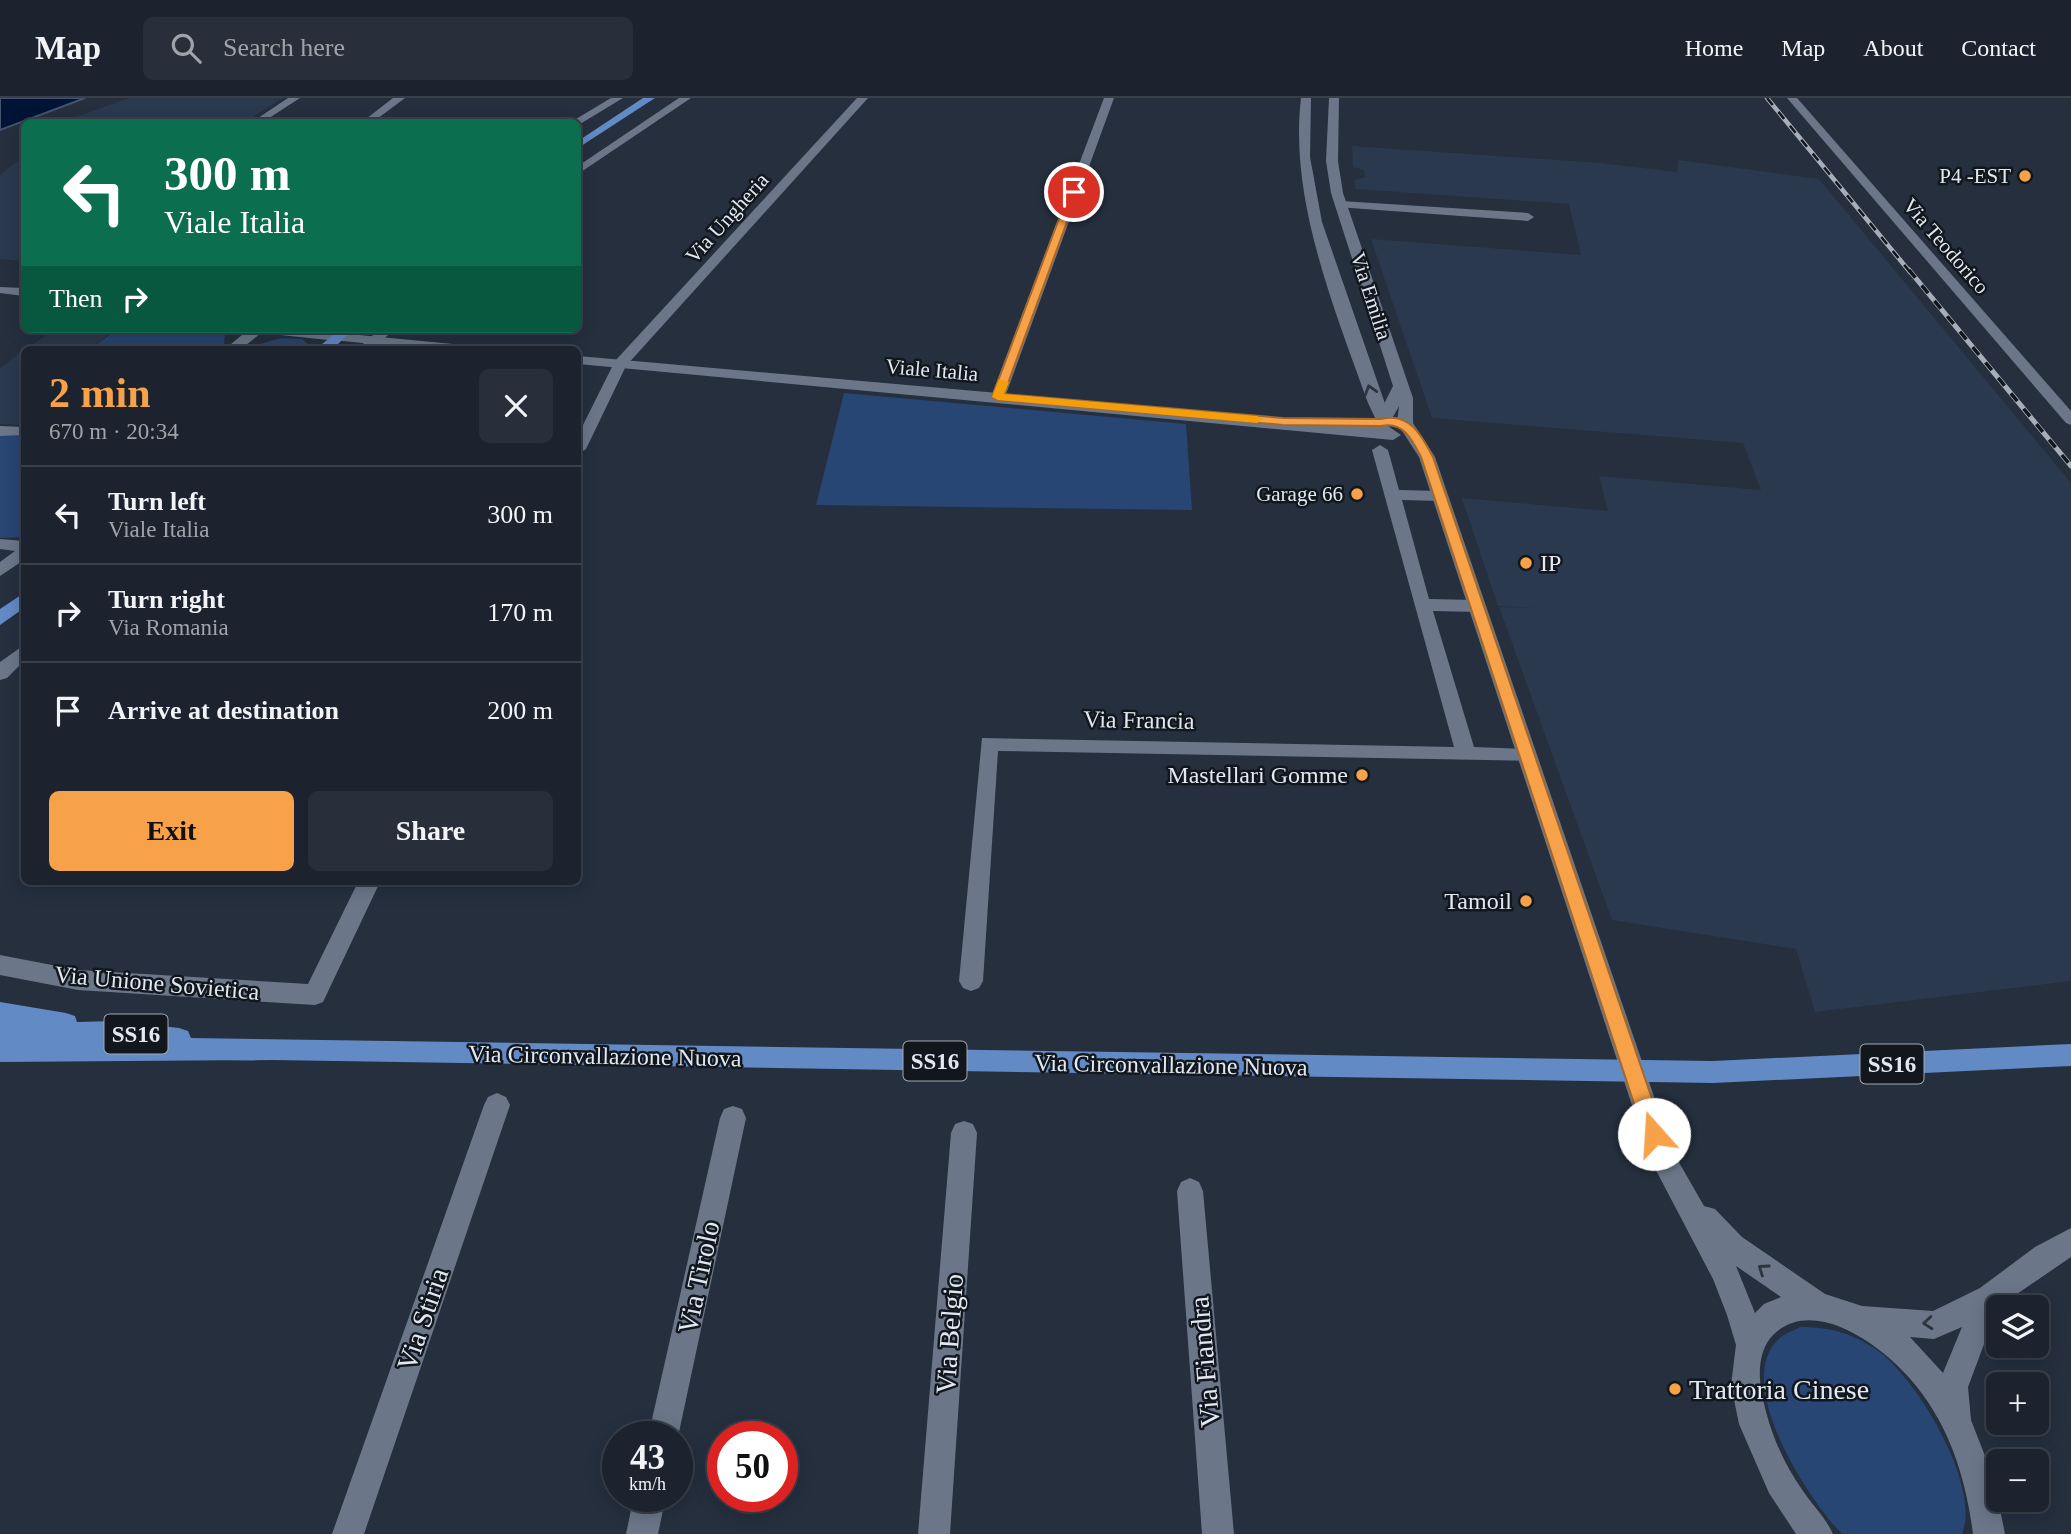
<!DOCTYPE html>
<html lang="en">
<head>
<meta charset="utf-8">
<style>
	body { margin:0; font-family:"Times New Roman",serif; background:#292f3a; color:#f1f3f6; height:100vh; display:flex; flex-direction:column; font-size:26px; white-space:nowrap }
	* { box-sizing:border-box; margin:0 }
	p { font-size:23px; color:#a0a4aa }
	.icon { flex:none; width:38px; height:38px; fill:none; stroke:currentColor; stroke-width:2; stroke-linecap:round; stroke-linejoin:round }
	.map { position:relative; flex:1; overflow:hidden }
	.side { position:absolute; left:21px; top:248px; width:560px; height:539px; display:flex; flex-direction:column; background:#1c232e; border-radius:10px; box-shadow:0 4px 18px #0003,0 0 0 2px #3a404a }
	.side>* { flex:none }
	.banner { position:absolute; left:21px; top:21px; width:560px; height:214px; border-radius:10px; box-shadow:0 4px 18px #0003,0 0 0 2px #3a404a; background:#0b6e4f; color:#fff; overflow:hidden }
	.controls { position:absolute; left:1986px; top:1197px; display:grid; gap:14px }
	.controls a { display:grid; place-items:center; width:63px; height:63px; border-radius:10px; background:#1c232e; box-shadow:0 4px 18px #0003,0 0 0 2px #3a404a; font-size:35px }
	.speed { position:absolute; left:602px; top:1323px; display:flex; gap:14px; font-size:35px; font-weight:700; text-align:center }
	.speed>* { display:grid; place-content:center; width:91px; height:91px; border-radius:50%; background:#1c232e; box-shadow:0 4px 18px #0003,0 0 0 2px #3a404a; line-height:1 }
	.speed small { font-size:18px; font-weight:400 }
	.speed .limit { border:10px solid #d22; background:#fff; color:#111 }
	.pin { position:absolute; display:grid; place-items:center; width:60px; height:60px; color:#fff; margin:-30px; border:4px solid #fff; border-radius:50%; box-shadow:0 2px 7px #0007 }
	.me { position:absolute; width:77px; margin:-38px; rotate:341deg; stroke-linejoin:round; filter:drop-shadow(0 0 5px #0008) }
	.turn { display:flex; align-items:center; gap:24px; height:147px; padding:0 28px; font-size:32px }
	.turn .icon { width:91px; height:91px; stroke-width:2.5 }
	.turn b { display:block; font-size:49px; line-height:60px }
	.then { display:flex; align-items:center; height:66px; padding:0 28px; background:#0003; gap:14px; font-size:26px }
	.round { display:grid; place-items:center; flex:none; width:74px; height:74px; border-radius:10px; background:#292f3a }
	.summary { display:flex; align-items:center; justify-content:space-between; height:119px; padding:0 28px }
	h1 { font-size:42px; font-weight:700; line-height:52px; color:#f7a149 }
	.action { display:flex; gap:14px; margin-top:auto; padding:14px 28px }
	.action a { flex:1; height:80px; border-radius:10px; background:#f7a149; color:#111; font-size:28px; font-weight:700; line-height:80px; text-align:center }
	.action a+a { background:#292f3a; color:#f1f3f6 }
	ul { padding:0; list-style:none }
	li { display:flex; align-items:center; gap:21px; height:98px; padding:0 28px; border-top:2px solid #3a404a }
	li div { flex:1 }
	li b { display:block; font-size:26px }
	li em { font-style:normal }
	header { display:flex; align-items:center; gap:42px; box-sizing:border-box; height:98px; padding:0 35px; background:#1c232e; border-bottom:2px solid #3a404a }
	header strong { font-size:33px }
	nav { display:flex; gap:38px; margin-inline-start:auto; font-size:24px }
	.search { width:490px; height:63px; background:#292f3a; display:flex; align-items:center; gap:18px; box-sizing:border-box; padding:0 24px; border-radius:10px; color:#a0a4aa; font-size:26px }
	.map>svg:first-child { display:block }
	.built { fill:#2b394e }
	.green { fill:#284673 }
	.water { fill:#011435; stroke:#44546e; stroke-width:2 }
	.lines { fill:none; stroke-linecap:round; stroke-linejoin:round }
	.street { fill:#6b7789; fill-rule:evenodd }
	.secondary { fill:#6b7789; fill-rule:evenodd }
	.primary { fill:#628ac5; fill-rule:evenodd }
	.rail-far1-casing { stroke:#a6aeb9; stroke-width:4.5 }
	.rail-casing { stroke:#a6aeb9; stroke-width:5 }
	.rail-far1 { stroke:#12171e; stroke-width:2.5; stroke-dasharray:9; stroke-linecap:butt }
	.rail { stroke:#12171e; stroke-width:3.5; stroke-dasharray:10; stroke-linecap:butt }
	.oneway { stroke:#2d343e }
	.route { fill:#f7a149; stroke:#a1692f; stroke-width:2 }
	.slow { fill:#f59e0b }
	.poi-dot { fill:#f7a149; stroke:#12171e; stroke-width:2.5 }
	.labels { text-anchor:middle; stroke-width:5; stroke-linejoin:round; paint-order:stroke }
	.far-poi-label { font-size:21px; fill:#e1e8f2; stroke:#12171e; text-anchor:end }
	.far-street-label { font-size:21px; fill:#e1e8f2; stroke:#12171e }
	.shield { fill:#12171e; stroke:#a3a9b2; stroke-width:2 }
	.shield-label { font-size:23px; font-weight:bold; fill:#e1e8f2 }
	.poi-label { font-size:24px; fill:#e1e8f2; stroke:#12171e; text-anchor:end }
	.street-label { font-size:24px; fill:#e1e8f2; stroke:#12171e }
	.near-street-label { font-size:28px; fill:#e1e8f2; stroke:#12171e }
	.near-poi-label { font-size:28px; fill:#e1e8f2; stroke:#12171e; text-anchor:start }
</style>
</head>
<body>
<header>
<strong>Map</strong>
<div class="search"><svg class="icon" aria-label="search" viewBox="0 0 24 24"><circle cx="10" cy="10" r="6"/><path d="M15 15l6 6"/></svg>Search here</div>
<nav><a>Home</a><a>Map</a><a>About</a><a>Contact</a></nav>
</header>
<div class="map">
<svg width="2071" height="1436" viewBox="0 0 2071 1436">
	<rect width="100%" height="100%" fill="#252f3e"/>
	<!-- built -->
	<path class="built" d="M 129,0 L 283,0 L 245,24 L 62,24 Z
		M 1352,48 L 1600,65 L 1677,74 L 1678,62 L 1819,81 L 2071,385 L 2071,883 L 1815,914 L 1796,851 L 1612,822 L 1499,509 L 1536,510 L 1498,508 L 1462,400 L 1608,413 L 1599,378 L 1761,392 L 1743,345 L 1432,320 L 1371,141 L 1581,157 L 1569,106 L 1356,91 L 1354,82 L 1365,79 L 1364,72 L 1353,69 Z
		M 24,58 L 24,163 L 0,161 L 0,77 Z
		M 55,231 L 117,231 L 87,252 L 25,252 Z
		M 24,252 L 24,327 L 0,326 L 0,270 Z"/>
	<!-- green -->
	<path class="green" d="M 118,231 L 225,231 L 224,251 L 89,252 Z
		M 281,240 L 302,241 L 309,247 L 304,252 L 239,252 Z
		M 844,295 L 1186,326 L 1192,412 L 816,407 Z
		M 0,336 L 24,336 L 24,439 L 0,440 Z
		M 1800,1229 C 1830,1229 1852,1235 1877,1252 C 1916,1279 1982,1388 1962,1436 L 1842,1436 C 1809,1402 1729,1282 1781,1239 C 1786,1235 1795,1232 1800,1229 Z"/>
	<!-- water -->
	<path class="water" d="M 0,0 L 85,0 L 0,32 Z"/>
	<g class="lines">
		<!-- street -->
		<path class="street" d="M 288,0 L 300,0 L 263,24 L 252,24 Z
			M 393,0 L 405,0 L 373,24 L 362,24 Z
			M 611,0 L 623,0 L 580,26 L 571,24 Z
			M 679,0 L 691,0 L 578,76 L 578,68 Z
			M 857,0 L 868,0 L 626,268 L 586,351 L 578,356 L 578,337 L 615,263 Z
			M 1104,0 L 1114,0 L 1005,299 L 998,303 L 993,302 L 991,299 Z
			M 1301,0 L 1311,0 L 1310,59 L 1322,124 L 1391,323 L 1388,326 L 1378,326 L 1368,305 C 1334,210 1289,101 1301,0 Z
			M 1787,0 L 1797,0 L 2071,313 L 2071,327 L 2066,325 Z
			M 1341,103 L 1528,115 L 1534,119 L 1528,123 L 1337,109 L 1335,107 Z
			M 0,189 L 24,190 L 24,198 L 0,195 Z
			M 249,231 C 271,231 330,226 345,239 L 338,243 L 261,235 L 240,252 L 224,252 Z
			M 380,231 L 395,231 L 371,252 L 356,252 Z
			M 0,328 L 24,329 L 24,337 L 0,338 Z
			M 1380,347 L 1388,352 L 1399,392 L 1440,393 L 1448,398 L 1440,403 L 1402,402 L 1429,501 L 1477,502 L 1486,508 L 1477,514 L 1433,513 L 1474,649 L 1526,651 L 1533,653 L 1536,658 L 1533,663 L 998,653 L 983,883 L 979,890 L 971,893 L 963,890 L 959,883 L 982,640 L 1454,649 L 1372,352 Z
			M 0,441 L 24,443 L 24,462 L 0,478 L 0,464 L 15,453 L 0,451 Z
			M 24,547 L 24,563 L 7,580 L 0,582 L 0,564 Z
			M 358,784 L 380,784 L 323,904 L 315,907 L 78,892 L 0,877 L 0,857 L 78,872 L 308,886 Z
			M 497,995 L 506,999 L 510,1007 L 364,1436 L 332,1436 L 484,1007 L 488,999 Z
			M 733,1008 L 742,1011 L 746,1020 L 678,1339 L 648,1339 L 720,1020 L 724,1011 Z
			M 964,1023 L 973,1026 L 977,1035 L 950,1436 L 918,1436 L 951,1035 L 955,1026 Z
			M 1190,1080 L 1199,1084 L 1203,1093 L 1234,1436 L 1202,1436 L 1177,1093 L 1181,1084 Z
			M 634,1398 L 666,1398 L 658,1436 L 626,1436 Z"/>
		<!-- secondary -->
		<path class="secondary" d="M 1329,0 L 1339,0 L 1338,63 L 1343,95 L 1413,300 L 1413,325 L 1435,359 L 1673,1054 L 1704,1108 L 1715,1111 L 1742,1139 L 1825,1196 L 1862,1208 L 1933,1213 L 1980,1190 L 2035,1149 L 2071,1130 L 2071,1159 L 1998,1209 L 1968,1289 L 1971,1322 L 1994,1381 L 2005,1436 L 1973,1436 C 1966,1382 1951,1332 1917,1289 C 1889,1253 1817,1196 1774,1236 C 1760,1249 1758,1272 1761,1290 C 1767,1327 1781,1362 1803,1393 C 1813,1408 1826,1420 1833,1436 L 1796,1436 L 1769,1395 L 1739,1326 L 1731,1287 L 1736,1247 L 1727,1217 L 1713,1181 L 1649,1059 L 1419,359 L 1397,325 L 1399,308 L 1388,328 L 1401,337 L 1393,342 L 578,266 L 578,258 L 1373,328 L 1393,288 L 1331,95 L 1326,63 ZM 1736,1168 L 1781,1199 L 1764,1206 L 1755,1215 ZM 1962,1229 L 1943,1275 L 1910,1239 L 1934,1241 Z
			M 338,235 L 474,248 L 481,252 L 430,252 L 333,242 L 331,239 Z"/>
		<!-- primary -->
		<path class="primary" d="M 643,0 L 655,0 L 578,50 L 578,43 Z
			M 340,231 L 355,231 L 331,252 L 315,252 Z
			M 24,495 L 24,510 L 0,527 L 0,511 Z
			M 0,904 L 66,915 L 75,918 L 77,924 L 117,923 L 179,930 L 188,933 L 191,940 L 1713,963 L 2071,946 L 2071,968 L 1713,985 L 272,962 L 0,964 Z"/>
		<defs>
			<path id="rail-far1" d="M 1767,0 L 1910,174"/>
			<path id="rail" d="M 1909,172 L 2071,368"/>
		</defs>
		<!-- rail-far1 casing -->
		<use href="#rail-far1" class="rail-far1-casing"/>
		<!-- rail casing -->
		<use href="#rail" class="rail-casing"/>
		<!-- rail-far1 -->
		<use href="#rail-far1" class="rail-far1"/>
		<!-- rail -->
		<use href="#rail" class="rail"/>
	</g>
	<!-- one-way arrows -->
	<defs><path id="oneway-chevron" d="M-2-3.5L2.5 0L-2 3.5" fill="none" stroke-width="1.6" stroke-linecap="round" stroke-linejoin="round" transform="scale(1.75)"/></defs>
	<g class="oneway">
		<use href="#oneway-chevron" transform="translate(1370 292) rotate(-107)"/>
		<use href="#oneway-chevron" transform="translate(1763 1171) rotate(-145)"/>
		<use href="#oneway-chevron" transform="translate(1928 1225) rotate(175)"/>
	</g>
	<!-- route -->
	<path class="route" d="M 1074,92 L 1078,94 L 1004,296 L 1283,320 L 1381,321 C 1409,314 1421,336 1433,359 L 1664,1036 L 1661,1042 L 1654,1045 L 1647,1042 L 1644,1036 L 1421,359 C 1412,341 1403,323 1381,328 L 1283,327 L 998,302 L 992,299 L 1069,94 Z"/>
	<!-- slow -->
	<path class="slow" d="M 999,281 L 1009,284 L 1004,296 L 1257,318 L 1263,321 L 1257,325 L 998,302 L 992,299 Z"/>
	<!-- markers -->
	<g class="poi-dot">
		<circle cx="2025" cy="78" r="7"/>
		<circle cx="1357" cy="396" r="7"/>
		<circle cx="1526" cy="465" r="7"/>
		<circle cx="1362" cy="677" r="7"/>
		<circle cx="1526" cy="803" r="7"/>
		<circle cx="1675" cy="1291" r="7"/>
	</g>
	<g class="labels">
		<!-- far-poi labels -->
		<g class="far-poi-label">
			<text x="2011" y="85">P4 -EST</text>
			<text x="1343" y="403">Garage 66</text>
		</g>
		<!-- far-street labels -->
		<g class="far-street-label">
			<text transform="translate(727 120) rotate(-48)" y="7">Via Ungheria</text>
			<text transform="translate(1946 148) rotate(49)" y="7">Via Teodorico</text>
			<text transform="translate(1371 198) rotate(72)" y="7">Via Emilia</text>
			<text transform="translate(932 272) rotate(5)" y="7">Viale Italia</text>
		</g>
		<!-- shield labels -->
		<g class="shield">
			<rect x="104.5" y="916.5" width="63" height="39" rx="5"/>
			<rect x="903.5" y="943.5" width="63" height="39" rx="5"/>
			<rect x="1860.5" y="946.5" width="63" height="39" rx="5"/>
		</g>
		<g class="shield-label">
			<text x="136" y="944">SS16</text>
			<text x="935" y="971">SS16</text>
			<text x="1892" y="974">SS16</text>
		</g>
		<!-- poi labels -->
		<g class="poi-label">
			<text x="1540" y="473" text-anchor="start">IP</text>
			<text x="1348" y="685">Mastellari Gomme</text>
			<text x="1512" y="811">Tamoil</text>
		</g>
		<!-- street labels -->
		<g class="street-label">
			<text transform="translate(1139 622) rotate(1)" y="8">Via Francia</text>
			<text transform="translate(157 885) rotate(5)" y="8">Via Unione Sovietica</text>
			<text transform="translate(605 958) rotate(1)" y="8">Via Circonvallazione Nuova</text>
			<text transform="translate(1171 967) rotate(1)" y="8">Via Circonvallazione Nuova</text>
		</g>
		<!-- near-street labels -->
		<g class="near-street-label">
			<text transform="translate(698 1179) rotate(-78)" y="10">Via Tirolo</text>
			<text transform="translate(422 1221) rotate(-71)" y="10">Via Stiria</text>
			<text transform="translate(949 1236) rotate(-86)" y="10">Via Belgio</text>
			<text transform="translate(1204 1264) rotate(-95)" y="10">Via Fiandra</text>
		</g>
		<!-- near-poi labels -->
		<g class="near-poi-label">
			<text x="1689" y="1301">Trattoria Cinese</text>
		</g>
	</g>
</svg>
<div class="controls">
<a><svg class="icon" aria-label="layers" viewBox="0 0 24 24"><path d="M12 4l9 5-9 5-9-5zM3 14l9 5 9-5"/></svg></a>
<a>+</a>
<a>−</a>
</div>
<div class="speed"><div>43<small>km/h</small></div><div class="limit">50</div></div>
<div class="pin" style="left:1074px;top:94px;background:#d93025"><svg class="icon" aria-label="arrive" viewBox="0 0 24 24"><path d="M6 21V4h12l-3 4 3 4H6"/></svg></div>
<svg class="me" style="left:1654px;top:1036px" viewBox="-20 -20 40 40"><circle r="19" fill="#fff"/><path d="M0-13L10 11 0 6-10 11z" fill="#f7a149"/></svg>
<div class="banner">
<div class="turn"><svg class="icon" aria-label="left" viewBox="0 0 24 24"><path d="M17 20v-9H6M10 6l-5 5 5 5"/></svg><div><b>300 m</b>Viale Italia</div></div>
<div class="then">Then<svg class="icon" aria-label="right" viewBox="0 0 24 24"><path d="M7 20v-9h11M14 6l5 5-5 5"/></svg></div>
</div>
<section class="side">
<div class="summary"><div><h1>2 min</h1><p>670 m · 20:34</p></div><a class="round"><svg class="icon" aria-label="close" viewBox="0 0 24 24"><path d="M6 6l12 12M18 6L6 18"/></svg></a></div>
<ul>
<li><svg class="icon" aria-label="left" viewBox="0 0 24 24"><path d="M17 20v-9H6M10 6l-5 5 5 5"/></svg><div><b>Turn left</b><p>Viale Italia</p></div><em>300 m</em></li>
<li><svg class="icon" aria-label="right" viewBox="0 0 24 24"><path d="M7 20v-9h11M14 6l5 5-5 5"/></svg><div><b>Turn right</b><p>Via Romania</p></div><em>170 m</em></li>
<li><svg class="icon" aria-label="arrive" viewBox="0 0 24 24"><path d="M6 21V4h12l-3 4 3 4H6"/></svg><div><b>Arrive at destination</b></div><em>200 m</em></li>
</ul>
<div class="action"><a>Exit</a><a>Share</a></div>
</section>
</div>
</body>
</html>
